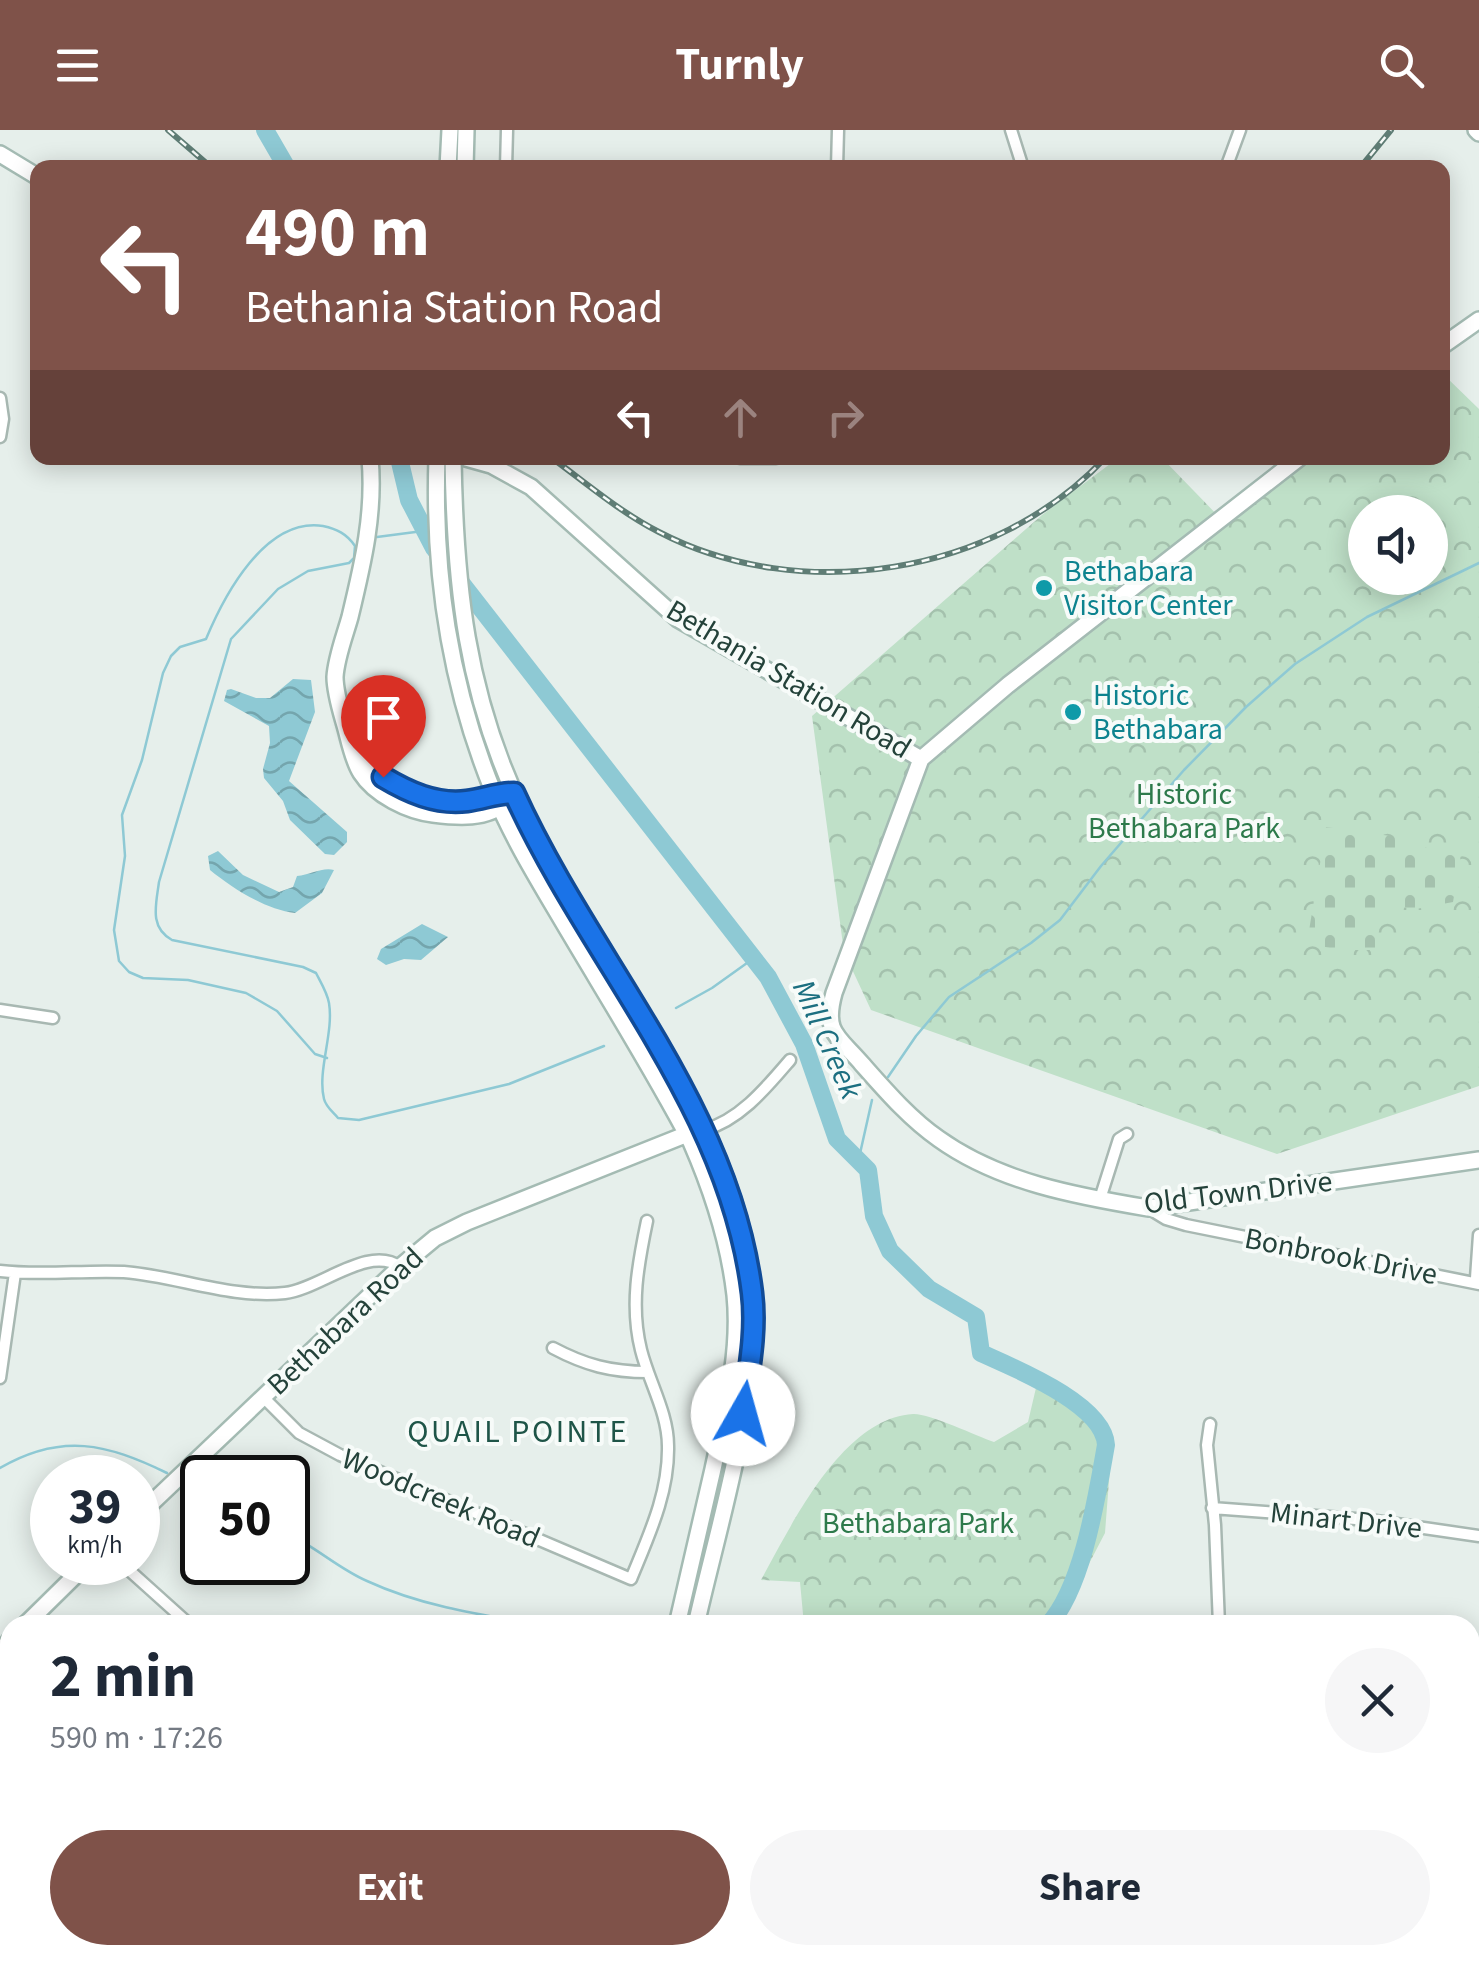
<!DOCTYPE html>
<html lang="en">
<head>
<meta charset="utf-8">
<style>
	body { margin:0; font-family:"Source Sans 3",sans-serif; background:#f6f6f7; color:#1f2937; height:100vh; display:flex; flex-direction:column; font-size:38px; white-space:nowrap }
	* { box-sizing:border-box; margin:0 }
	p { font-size:32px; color:#747a83 }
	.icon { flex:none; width:55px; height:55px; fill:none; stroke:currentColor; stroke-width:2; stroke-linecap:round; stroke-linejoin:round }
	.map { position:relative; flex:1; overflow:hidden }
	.drawer { position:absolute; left:0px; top:1485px; width:1480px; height:350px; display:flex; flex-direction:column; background:#fff; border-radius:30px 30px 0 0; box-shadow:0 5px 25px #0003 }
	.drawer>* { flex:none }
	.banner { position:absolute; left:30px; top:30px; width:1420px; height:305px; border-radius:20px; box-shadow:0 5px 25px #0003; background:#7f5249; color:#fff; overflow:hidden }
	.buttons { position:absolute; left:1348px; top:365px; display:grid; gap:20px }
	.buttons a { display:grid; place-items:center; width:100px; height:100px; border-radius:50%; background:#fff; box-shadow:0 5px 25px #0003; font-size:50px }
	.speed { position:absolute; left:30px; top:1325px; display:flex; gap:20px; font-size:50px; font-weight:700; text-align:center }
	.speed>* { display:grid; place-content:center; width:130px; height:130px; border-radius:50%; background:#fff; box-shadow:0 5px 25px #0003; line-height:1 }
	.speed small { font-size:25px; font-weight:400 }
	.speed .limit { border:5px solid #111; border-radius:15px; background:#fff; color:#111 }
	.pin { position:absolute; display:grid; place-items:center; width:85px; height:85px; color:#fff; margin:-102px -42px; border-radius:50% 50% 50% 0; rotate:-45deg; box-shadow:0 0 10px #0007 }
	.pin .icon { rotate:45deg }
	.me { position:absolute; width:110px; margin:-55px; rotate:7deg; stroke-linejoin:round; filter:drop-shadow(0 0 8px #0008) }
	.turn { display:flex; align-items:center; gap:35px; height:210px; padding:0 50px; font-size:45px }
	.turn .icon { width:130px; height:130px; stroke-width:2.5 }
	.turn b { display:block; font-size:70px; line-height:85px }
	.lanes { display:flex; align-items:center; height:95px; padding:0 50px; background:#0003; justify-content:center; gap:50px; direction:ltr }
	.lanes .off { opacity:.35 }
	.round { display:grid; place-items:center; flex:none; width:105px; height:105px; border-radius:52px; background:#f6f6f7 }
	.summary { display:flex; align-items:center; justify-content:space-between; height:170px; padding:0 50px }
	h1 { font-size:60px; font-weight:700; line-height:75px }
	.primary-button { display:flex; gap:20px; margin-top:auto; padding:20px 50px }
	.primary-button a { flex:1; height:115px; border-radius:60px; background:#7f5249; color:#fff; font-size:40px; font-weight:700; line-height:115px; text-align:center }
	.primary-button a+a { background:#f6f6f7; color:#1f2937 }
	header { display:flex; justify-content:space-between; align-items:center; height:130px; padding:0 50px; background:#7f5249; color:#fff; font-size:45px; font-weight:700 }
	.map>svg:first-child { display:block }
	.forest { fill:url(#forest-crowns); fill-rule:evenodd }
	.cemetery { fill:url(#cemetery-stones) }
	.water { fill:url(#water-waves) }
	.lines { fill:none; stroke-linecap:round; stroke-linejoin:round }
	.stream { stroke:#8ec9d4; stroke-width:2.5 }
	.river { stroke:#8ec9d4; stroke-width:18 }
	.street-casing { stroke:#a8b8b2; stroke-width:15 }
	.secondary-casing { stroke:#a4bbb3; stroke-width:20 }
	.street { stroke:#fff; stroke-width:10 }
	.secondary { stroke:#fff; stroke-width:15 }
	.rail-casing { stroke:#5f7d75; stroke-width:6 }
	.rail { stroke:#f7fbf9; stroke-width:2.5; stroke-dasharray:8; stroke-linecap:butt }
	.route-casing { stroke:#114b97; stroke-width:25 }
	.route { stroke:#1a73e8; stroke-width:18 }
	.culture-dot { fill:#0f9aa8; stroke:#f7fbf9; stroke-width:4 }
	.labels { text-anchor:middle; stroke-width:8; stroke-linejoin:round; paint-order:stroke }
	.culture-label { font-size:30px; fill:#0d838f; stroke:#f7fbf9; text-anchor:start }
	.street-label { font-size:30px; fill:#24423a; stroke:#f7fbf9 }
	.park-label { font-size:30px; fill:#2d7a4b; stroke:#f7fbf9 }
	.water-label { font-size:32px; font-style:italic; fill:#1c6f80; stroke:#f7fbf9 }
	.neighbourhood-label { font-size:32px; letter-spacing:2.5px; fill:#1f5548; stroke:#f7fbf9 }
</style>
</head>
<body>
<header><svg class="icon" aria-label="menu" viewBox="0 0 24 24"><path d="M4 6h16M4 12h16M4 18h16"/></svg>Turnly<svg class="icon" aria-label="search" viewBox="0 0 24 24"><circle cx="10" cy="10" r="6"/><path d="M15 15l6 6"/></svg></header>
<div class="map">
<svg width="1479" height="1835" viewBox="0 0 1479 1835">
	<defs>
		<pattern id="forest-crowns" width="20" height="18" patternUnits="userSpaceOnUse" patternTransform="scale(2.5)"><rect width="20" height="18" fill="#bfe0c8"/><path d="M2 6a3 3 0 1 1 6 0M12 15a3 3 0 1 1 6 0" fill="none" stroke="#a4c1ad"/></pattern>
		<pattern id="cemetery-stones" width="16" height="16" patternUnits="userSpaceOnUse" patternTransform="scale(2.5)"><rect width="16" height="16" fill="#bfe0c8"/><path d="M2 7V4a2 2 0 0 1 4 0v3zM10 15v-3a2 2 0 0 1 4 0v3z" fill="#a4c1ad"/></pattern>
		<pattern id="water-waves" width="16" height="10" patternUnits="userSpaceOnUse" patternTransform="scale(2.5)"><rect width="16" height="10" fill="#8ec9d4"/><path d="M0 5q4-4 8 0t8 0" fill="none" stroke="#74a5ad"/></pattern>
	</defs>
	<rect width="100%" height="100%" fill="#e6efeb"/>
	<!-- forest -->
	<path class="forest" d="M 1443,244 L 1479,279 L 1479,956 L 1277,1024 L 871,880 L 844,822 L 812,586 L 1042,385 L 1118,328 L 1162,328 L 1224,392 L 1312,328 L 1442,328 ZM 1365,382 L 1430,382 L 1430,448 L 1365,448 Z
		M 1039,1245 L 1085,1277 L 1112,1312 L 1105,1403 L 1057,1495 L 804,1495 L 800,1452 L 761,1450 C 791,1396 842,1288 913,1284 C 928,1283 977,1306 994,1312 L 1028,1292 Z
		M 673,1825 L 800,1825 L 796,1835 L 669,1835 Z
		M 828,1825 L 900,1825 C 875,1835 855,1834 828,1825 Z"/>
	<!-- cemetery -->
	<path class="cemetery" d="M 1326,697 L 1405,708 L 1405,714 L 1461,724 L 1453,772 L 1416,779 L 1383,775 L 1375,820 L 1339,820 L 1307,813 Z"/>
	<!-- water -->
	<path class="water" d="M 293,549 L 311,550 L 315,582 L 289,651 L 347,702 L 347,712 L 334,725 L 325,724 L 290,690 L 283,671 L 264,648 L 263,639 L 270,613 L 269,596 L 224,571 L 227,560 L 231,559 L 256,568 L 270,568 Z
		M 218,721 L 243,745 L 279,762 L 293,757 L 297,746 C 310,745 322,737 334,740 L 322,763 L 295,783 C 266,780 232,758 210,740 L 208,726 Z
		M 422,794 L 448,807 L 421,830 L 404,829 L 386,835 L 377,829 L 381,819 Z"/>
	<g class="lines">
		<!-- stream -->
		<path class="stream" d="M 377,407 L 423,401
			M 676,878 L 712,858 L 754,828
			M 327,928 L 315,924 L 277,881 L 246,863 L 188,850 L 143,848 L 129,842 L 119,831 L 114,800 L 125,726 L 122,685 L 142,630 L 163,543 L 171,526 L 180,517 L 206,509 C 224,466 265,387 323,396 C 337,399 347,404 355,416 L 354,428 L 349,433 L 308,441 L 278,459 L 231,509 L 159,752 C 156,775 149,797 172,810 L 303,837 L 316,843 C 321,853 327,862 329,873 C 334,903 317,941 324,969 C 326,977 333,982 338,988 L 359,990 L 509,954 L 604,916
			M 888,947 L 916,906 L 949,867 L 1031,813 L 1060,790 L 1101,736 L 1184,640 L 1246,577 L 1295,534 L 1367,487 L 1479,433
			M 859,1028 L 872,970
			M 0,1338 C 62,1302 107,1314 167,1343
			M 196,1354 L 202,1358
			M 288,1404 C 316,1417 339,1439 367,1451 C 421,1476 481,1485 540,1495"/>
		<!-- river -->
		<path class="river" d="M 265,0 L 287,38
			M 399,328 L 409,370 L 434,418 L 768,847 L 804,914 L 837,1009 L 868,1040 L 874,1086 L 890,1121 L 929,1159 L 976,1187 L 981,1223 C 1014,1238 1104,1274 1106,1315 C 1097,1365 1083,1458 1048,1495
			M 786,1835 L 790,1825"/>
		<defs>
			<path id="street" d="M 1011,0 L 1023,38
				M 506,38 L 507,0
				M 837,38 L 838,0
				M 1226,38 L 1240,0
				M 0,268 L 3,289 L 0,307
				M 740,328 L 776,328
				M 0,880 L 53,888
				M 704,1000 C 740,990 766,958 790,930
				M 1100,1069 L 1119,1009 L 1127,1004
				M 1148,1078 L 1166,1089 L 1186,1095 L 1479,1154
				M 1479,1105 L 1476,1148 L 1479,1153
				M 0,1141 C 42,1146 82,1140 124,1142 C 177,1146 231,1169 285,1163 C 320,1159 369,1114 400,1137
				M 553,1218 C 585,1235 611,1242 648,1242
				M 0,1248 L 15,1143
				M 263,1267 L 299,1303 L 340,1325 L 631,1449 C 649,1405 669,1363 668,1316 C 668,1283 649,1252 641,1220 C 630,1176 638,1134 647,1091
				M 1210,1294 L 1207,1315 L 1215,1395 L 1219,1495
				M 1212,1378 L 1369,1390 L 1479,1406
				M 120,1432 L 190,1495
				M 1470,1607 L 1479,1608
				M 0,1651 L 10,1652
				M 300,1835 L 301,1825
				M 995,1835 L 1002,1825
				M 1205,1835 L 1207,1825"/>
			<path id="secondary" d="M 1476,0 L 1479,3
				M 0,24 L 38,47
				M 448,38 L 450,0
				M 465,38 L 466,0
				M 1442,216 L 1479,190
				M 370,328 C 375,383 363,433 350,487 C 345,505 336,528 335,547 C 335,561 340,578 344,592 C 349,608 352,629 361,643 C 375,665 408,681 433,684 C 456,687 489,690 506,671
				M 437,328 C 433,444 449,553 493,661 C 513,710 542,756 569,802 C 610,871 653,940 691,1012 C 712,1060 729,1112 735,1165 C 741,1223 725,1283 713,1339 C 701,1391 689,1443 677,1495
				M 453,328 C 455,454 466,564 522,680 C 596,834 741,993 753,1168 C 759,1267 718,1397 696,1495
				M 466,328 L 491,335 L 531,357 L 678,489 L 921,629
				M 1299,328 L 1008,555 L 921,629 L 834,863 C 823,903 838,906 862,934 C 885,960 910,989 939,1009 C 999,1052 1076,1066 1148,1078 L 1479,1030
				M 355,623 C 386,648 418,676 462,672 C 476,670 487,663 501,663
				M 138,1386 L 400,1137 L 435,1108 L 467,1092 L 695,1001
				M 25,1495 L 89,1432
				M 0,1522 L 10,1510
				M 620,1835 L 621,1825
				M 640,1835 L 641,1825"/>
		</defs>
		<!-- street casing -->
		<use href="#street" class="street-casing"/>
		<!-- secondary casing -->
		<use href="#secondary" class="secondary-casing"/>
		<!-- street -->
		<use href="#street" class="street"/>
		<!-- secondary -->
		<use href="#secondary" class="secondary"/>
		<defs>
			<path id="rail" d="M 168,0 L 212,38
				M 1360,38 L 1391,0
				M 552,328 C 586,353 620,382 659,402 C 801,476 996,445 1105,328"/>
		</defs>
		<!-- rail casing -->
		<use href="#rail" class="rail-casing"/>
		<!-- rail -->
		<use href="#rail" class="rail"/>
	</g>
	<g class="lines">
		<defs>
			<path id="route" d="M 383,647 C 408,662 436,675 467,671 C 484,669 496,663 514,663 C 590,831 729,974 752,1163 C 757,1203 748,1244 743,1284"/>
		</defs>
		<!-- route casing -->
		<use href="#route" class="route-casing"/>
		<!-- route -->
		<use href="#route" class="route"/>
	</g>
	<!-- markers -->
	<g class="culture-dot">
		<circle cx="1044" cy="458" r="10"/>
		<circle cx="1073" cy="582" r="10"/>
	</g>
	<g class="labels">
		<!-- culture labels -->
		<g class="culture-label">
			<text x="1064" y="451">Bethabara<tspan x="1064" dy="34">Visitor Center</tspan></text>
			<text x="1093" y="575">Historic<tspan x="1093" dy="34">Bethabara</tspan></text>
		</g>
		<!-- street labels -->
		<g class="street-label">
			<text transform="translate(789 549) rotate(31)" y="10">Bethania Station Road</text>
			<text transform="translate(1238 1062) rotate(-7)" y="10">Old Town Drive</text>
			<text transform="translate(1341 1126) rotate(11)" y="10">Bonbrook Drive</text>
			<text transform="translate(345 1191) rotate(-43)" y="10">Bethabara Road</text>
			<text transform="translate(441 1368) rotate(23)" y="10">Woodcreek Road</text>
			<text transform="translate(1346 1390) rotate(6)" y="10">Minart Drive</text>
		</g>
		<!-- park labels -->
		<g class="park-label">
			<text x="1184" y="674">Historic<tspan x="1184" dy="34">Bethabara Park</tspan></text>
			<text x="918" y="1403">Bethabara Park</text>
		</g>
		<!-- water labels -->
		<g class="water-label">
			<text transform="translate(828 909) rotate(66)" y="11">Mill Creek</text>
		</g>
		<!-- neighbourhood labels -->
		<g class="neighbourhood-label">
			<text x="518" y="1312">QUAIL POINTE</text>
		</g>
	</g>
</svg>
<div class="buttons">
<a><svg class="icon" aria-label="sound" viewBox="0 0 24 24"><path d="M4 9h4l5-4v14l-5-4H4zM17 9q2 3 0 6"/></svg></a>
</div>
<div class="speed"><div>39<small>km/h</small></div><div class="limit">50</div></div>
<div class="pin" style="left:383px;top:647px;background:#d93025"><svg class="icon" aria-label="arrive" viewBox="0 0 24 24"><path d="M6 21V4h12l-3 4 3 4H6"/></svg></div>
<svg class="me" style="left:743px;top:1284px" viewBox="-20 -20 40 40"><circle r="19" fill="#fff"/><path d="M0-13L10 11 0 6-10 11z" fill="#1a73e8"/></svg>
<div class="banner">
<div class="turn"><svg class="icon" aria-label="left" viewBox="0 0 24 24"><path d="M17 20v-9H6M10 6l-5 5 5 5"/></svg><div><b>490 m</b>Bethania Station Road</div></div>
<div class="lanes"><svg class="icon" aria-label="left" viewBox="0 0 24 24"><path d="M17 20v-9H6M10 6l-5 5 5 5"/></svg><svg class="icon off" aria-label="ahead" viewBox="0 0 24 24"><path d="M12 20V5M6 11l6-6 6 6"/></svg><svg class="icon off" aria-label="right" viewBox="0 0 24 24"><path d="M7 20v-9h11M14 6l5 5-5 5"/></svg></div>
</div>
<section class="drawer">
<div class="summary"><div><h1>2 min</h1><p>590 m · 17:26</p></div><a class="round"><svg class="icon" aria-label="close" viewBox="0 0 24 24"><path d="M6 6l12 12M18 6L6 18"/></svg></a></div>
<div class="primary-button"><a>Exit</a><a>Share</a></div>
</section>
</div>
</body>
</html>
